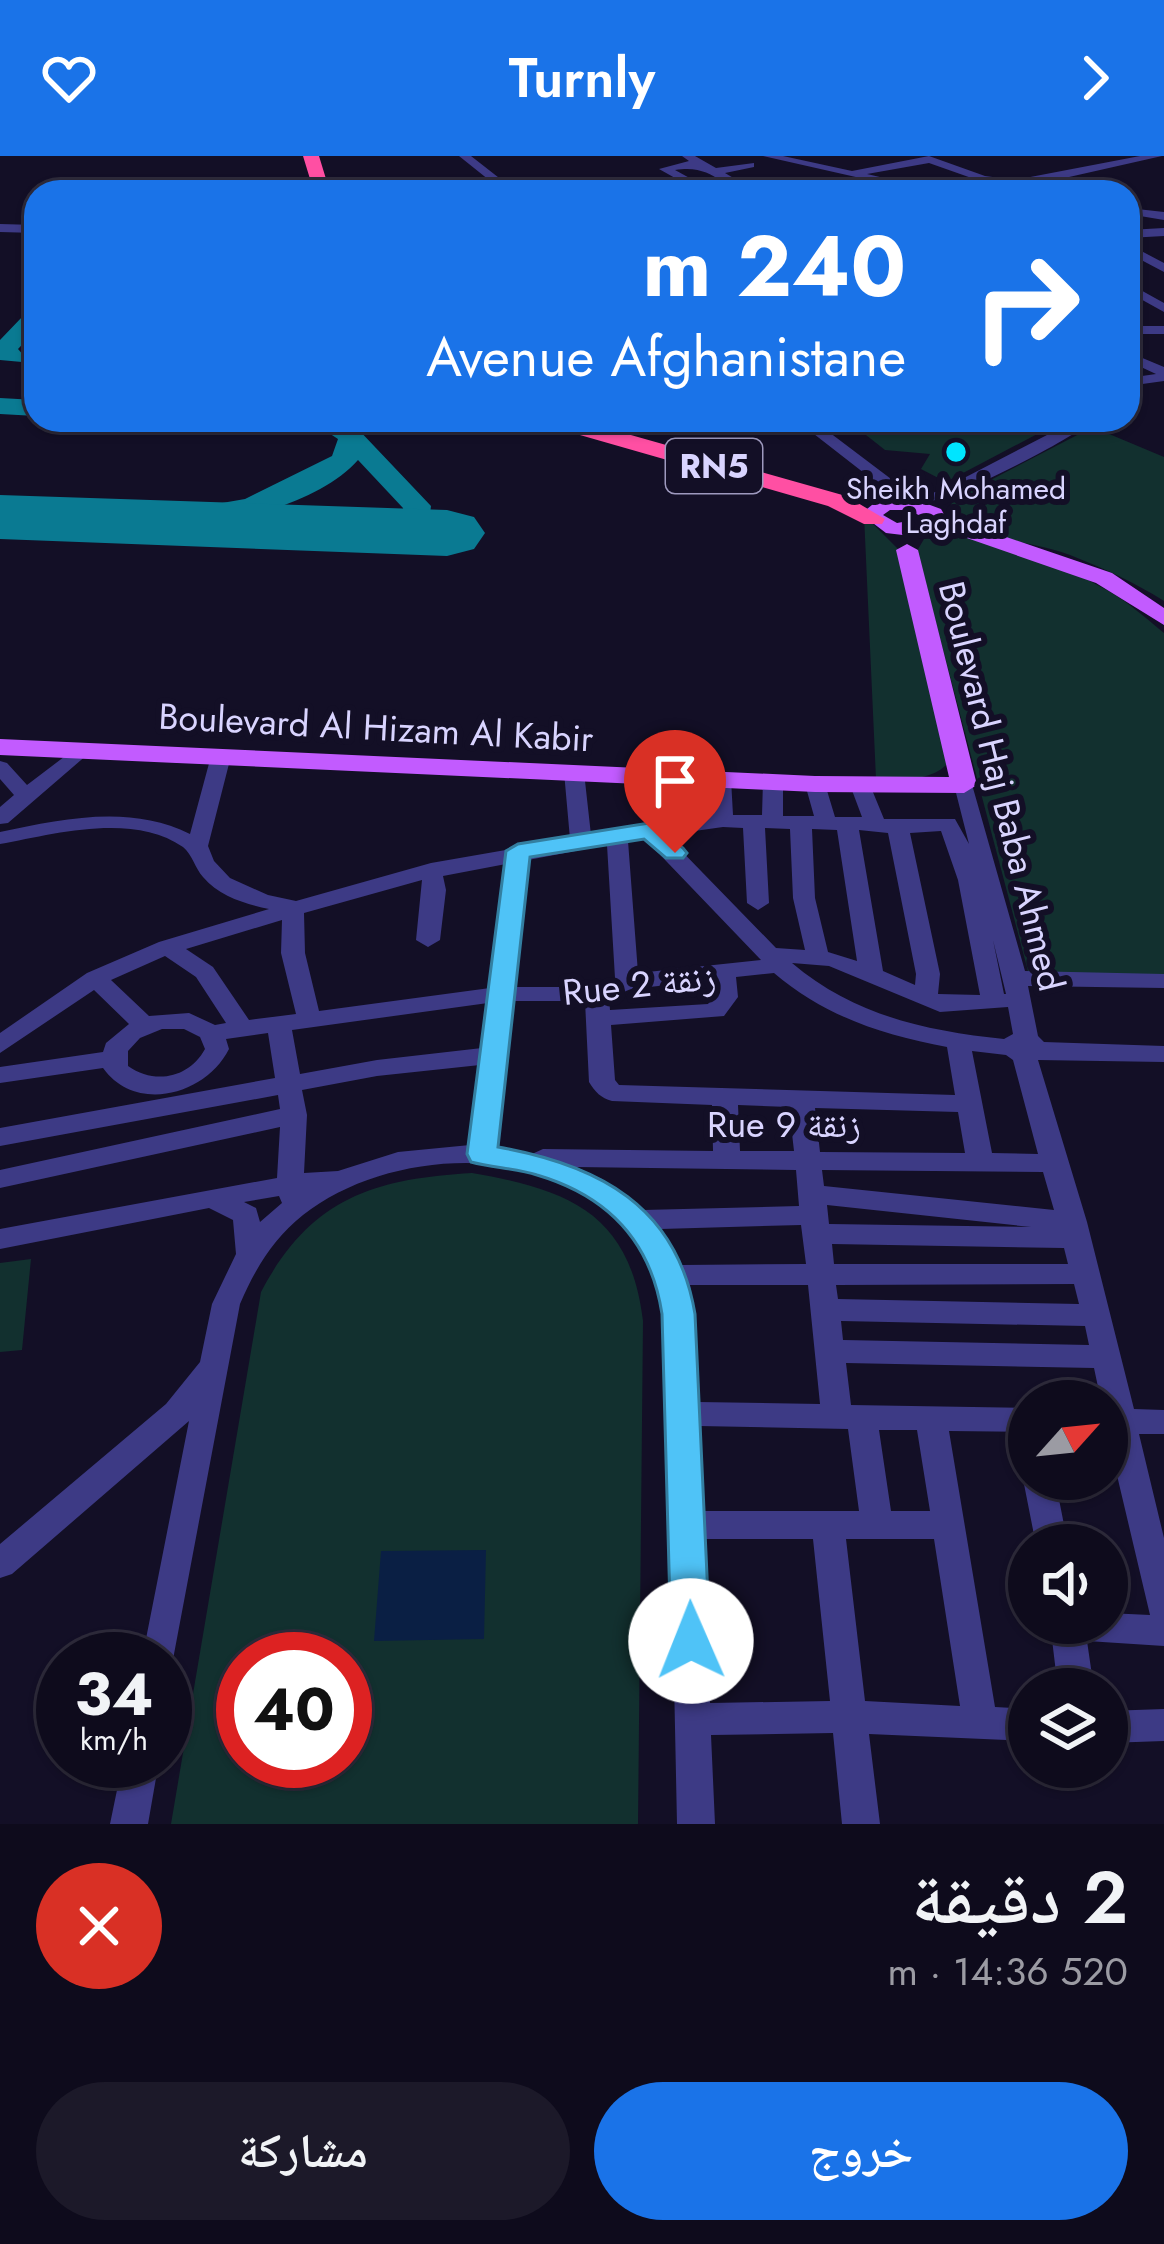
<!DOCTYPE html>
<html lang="ar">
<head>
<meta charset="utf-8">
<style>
	body { margin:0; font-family:Jost,"Noto Naskh Arabic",sans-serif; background:#1c1929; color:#f1f3f6; direction:rtl; height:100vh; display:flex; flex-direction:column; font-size:45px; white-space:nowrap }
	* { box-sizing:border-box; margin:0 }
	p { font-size:39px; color:#9b9ba3 }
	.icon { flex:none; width:66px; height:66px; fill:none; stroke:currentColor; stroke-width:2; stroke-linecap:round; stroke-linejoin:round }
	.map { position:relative; height:1668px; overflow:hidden; direction:ltr }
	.details { display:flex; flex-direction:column; background:#0e0b1c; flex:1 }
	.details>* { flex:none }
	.hud { position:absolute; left:24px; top:24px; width:1116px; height:252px; border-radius:36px; box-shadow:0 3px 9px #0004,0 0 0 3px #2e2b3b; direction:rtl; background:#1a73e8; color:#fff; overflow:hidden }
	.needle { width:78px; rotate:63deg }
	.tools { position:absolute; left:1008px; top:1224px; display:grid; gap:24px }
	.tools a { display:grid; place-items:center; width:120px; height:120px; border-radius:50%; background:#0e0b1c; box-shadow:0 3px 9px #0004,0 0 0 3px #2e2b3b; font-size:60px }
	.speed { position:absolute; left:36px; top:1476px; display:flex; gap:24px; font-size:60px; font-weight:700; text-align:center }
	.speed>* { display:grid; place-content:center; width:156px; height:156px; border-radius:50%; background:#0e0b1c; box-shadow:0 3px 9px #0004,0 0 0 3px #2e2b3b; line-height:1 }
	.speed small { font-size:30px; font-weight:400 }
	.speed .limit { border:18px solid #d22; background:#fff; color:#111 }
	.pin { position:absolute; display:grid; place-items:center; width:102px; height:102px; color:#fff; margin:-123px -51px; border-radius:50% 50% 50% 0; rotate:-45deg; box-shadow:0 0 12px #0007 }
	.pin .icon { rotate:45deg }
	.me { position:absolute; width:132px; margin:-66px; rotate:359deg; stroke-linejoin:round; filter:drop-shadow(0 0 9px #0008) }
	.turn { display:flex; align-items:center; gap:42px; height:252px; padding:0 36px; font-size:54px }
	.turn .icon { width:156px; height:156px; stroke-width:2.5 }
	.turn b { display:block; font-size:84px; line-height:102px }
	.round { display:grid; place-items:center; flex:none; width:126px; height:126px; border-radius:63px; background:#1c1929 }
	.summary { display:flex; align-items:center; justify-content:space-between; height:204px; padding:0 36px }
	h1 { font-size:72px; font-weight:600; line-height:90px }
	.button { display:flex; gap:24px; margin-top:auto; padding:24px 36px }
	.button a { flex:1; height:138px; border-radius:72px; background:#1a73e8; color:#fff; font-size:48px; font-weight:600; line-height:138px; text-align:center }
	.button a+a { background:#1c1929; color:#f1f3f6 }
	header { display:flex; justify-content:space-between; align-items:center; height:156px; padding:0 36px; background:#1a73e8; color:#fff; font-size:54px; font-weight:600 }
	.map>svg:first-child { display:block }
	.green { fill:#12302f; fill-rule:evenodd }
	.water { fill:#0a1f44 }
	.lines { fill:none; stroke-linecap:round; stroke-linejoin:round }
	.taxiway { fill:#0a7a92; fill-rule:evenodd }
	.runway { fill:#0a7a92; fill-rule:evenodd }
	.minor { fill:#3d3a85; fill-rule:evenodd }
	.major { fill:#c25bff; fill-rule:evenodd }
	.highway { fill:#ff4fa3; fill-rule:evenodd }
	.route { fill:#4fc3f7; stroke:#337fa1; stroke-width:3 }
	.poi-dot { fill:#00e5ff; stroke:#130f26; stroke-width:4.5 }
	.labels { text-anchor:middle; stroke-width:12; stroke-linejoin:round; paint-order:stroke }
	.far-poi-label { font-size:30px; fill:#d9d4ff; stroke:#130f26 }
	.shield { fill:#130f26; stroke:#9e99be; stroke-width:3 }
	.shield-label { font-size:33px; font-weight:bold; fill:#d9d4ff }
	.street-label { font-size:36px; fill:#d9d4ff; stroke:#130f26 }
</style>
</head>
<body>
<header><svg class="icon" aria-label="forward" viewBox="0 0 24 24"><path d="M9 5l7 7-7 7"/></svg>Turnly<svg class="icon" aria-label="heart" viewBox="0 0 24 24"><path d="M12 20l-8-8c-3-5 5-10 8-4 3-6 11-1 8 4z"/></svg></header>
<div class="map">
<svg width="1164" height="1668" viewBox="0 0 1164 1668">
	<rect width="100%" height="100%" fill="#130f26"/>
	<!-- green -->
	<path class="green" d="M 847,264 L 1053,264 L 1058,267 L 946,326 L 921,313 L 930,298 L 885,294 Z
		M 1102,275 L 1164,301 L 1164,445 C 1134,426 1103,412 1070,399 C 1035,385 970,384 949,351 L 956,342 L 1083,276 Z
		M 864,359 L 905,400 L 952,602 C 936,626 903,624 876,623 Z
		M 938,380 C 981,375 1073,414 1110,436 C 1129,447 1147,463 1164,477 L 1164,820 L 1029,819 L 917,395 L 924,383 Z
		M 472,1017 C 570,1034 630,1058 643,1165 L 638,1668 L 171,1668 L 261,1136 C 310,1043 372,1023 472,1017 ZM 243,1503 L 345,1503 L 345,1605 L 243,1605 Z
		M 31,1103 L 22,1194 L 0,1196 L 0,1107 Z"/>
	<!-- water -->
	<path class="water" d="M 486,1394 L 484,1483 L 374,1485 L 381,1395 Z"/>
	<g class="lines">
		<!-- taxiway -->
		<path class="taxiway" d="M 36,159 L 36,174 L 18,193 L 25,201 L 22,206 L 0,204 L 0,184 L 23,160 Z
			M 0,242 L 36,244 L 36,260 L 0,258 Z
			M 309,264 L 342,264 L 356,271 L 431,350 L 427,382 L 407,382 L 403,352 L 358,304 C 318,350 218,371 159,376 L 144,367 L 159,358 L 245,343 L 332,300 L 338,283 Z"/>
		<!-- runway -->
		<path class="runway" d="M 0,339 L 447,354 L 474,361 L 485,377 L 474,393 L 447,400 L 0,383 Z"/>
		<!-- minor -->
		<path class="minor" d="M 459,0 L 471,0 L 517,36 L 504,36 Z
			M 682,0 L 695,0 L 716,12 L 754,7 L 754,11 L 725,17 L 757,36 C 720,36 716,7 675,14 L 715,36 L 700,36 L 659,13 L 689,5 Z
			M 763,0 L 783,0 L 852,15 L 929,0 L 985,20 L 1015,24 L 1140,0 L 1162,0 L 1003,36 L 986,36 L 1004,28 L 980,25 L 929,7 L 867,18 L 944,36 L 922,36 Z
			M 1128,52 L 1164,56 L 1164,64 L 1128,58 Z
			M 0,68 L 36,69 L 36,77 L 0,76 Z
			M 1164,72 L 1164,80 L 1128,82 L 1128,74 Z
			M 1128,88 L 1164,107 L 1164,116 L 1128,97 Z
			M 1128,127 L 1164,147 L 1164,156 L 1128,136 Z
			M 1128,170 L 1164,170 L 1164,178 L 1128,178 Z
			M 1128,196 L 1164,211 L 1164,225 L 1128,230 L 1128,222 L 1156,218 L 1128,205 Z
			M 796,264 L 813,264 L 903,332 L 910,343 L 939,335 L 1076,264 L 1094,264 C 1065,287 933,357 899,350 L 891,338 Z
			M 81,588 L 88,590 L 88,598 L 8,667 L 0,668 L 0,651 L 14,639 L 0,623 L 0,605 L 7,607 L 27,629 Z
			M 221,594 L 231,600 L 208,690 L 214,705 L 230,722 L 268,739 L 296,745 L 431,707 L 570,683 L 564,616 L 574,610 L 584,616 L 591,679 L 712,660 L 711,623 L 721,617 L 731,623 L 733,659 L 762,659 L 763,625 L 773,619 L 783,625 L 783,660 L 814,660 L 805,628 L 815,622 L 825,628 L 835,661 L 862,661 L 850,629 L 860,623 L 870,629 L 884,663 L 955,663 L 969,688 L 954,629 L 964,623 L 971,625 L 1025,815 L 1164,818 L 1164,832 L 1028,830 L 1038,880 L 1044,886 L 1164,890 L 1164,906 L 1038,904 L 1087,1066 L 1134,1253 L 1164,1254 L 1164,1278 L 1139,1278 L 1164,1382 L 1164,1490 L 1087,1485 L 1094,1533 L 1058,1533 L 1050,1467 L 1107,1467 L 1107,1457 L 1150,1459 L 1107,1277 L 1107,1245 L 1101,1245 L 1094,1212 L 846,1207 L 851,1249 L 1029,1252 L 1029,1276 L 949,1275 L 995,1551 L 1029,1553 L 1029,1585 L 869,1578 L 880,1668 L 842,1668 L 833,1577 L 711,1579 L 715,1668 L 677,1668 L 667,1186 C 666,1162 666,1136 656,1114 C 599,984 402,981 303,1059 C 273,1083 255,1113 240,1148 L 171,1514 L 165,1516 L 165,1503 L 142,1503 L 189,1265 L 12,1418 L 0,1422 L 0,1388 L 166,1248 L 200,1206 L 212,1148 L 236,1098 L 233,1064 L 209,1052 L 0,1093 L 0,1073 L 277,1022 L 280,971 L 0,1032 L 0,1014 L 280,953 L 278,939 L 0,990 L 0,972 L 275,922 L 268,877 L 226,883 L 229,893 C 206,939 136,958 103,912 L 0,927 L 0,911 L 103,896 L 106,887 L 129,868 L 94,834 L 0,897 L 0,877 L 87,817 L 159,786 L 269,753 C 246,748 220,741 203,721 C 195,712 192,698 183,691 C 133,656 54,678 0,688 L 0,676 C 62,663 130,648 190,678 L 211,600 ZM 723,671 L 743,672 L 747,747 L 758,754 L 769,747 L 765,672 L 790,673 L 793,742 L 805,794 L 776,792 L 666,679 ZM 812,673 L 837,674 L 857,805 L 828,796 L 815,742 ZM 859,674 L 888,677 L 916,818 L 915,829 L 883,815 ZM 941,675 L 958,724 L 980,839 L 938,838 L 940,818 L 910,677 ZM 644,682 L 761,804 L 638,817 L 628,685 ZM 607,689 L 615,822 L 594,831 L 514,831 L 528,704 ZM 506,708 L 490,832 L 319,855 L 305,797 L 304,757 L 422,724 L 416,784 L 428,791 L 440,784 L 446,734 L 443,720 ZM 282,764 L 281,797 L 296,858 L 249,864 L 213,811 L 186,793 ZM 993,784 L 1006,838 L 1004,838 ZM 165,800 L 196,821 L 226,867 L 215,869 L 189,857 L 149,860 L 111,824 ZM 792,807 L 829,810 L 940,856 L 1008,851 L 1013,878 L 1004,883 C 926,875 853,859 792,807 ZM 774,817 C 824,860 883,879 947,891 L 955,939 L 619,929 L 615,924 L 611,869 L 724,860 L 738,841 L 736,821 ZM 713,824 L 714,840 L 708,848 L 610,854 L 609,842 L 631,833 ZM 512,845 L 585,845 L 589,926 C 595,936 601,942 612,945 L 712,949 L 713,995 L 543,993 L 532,998 L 496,991 ZM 488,847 L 482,892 L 377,904 L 300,918 L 292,874 ZM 162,873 L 184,873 L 200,881 L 205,893 C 189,922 155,929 128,910 L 128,895 L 140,882 ZM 972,895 L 1006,899 L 1013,904 L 1038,998 L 992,997 ZM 480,909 L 470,989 L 398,996 L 338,1015 L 304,1017 L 307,959 L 302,934 L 377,920 ZM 738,949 L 789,951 L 794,995 L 740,995 ZM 815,952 L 958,956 L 965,997 L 820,996 ZM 576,1011 L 796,1014 L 799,1050 L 643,1054 L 602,1023 ZM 822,1014 L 1043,1016 L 1054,1054 L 824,1030 ZM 279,1040 L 282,1047 L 260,1066 L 256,1052 L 244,1046 ZM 827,1049 L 1031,1071 L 829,1068 ZM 801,1069 L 806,1108 L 682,1109 L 661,1073 ZM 832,1088 L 1064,1092 L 1068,1108 L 834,1108 ZM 1074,1128 L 1079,1148 L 838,1143 L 836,1129 ZM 690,1129 L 808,1129 L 820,1248 L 698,1246 L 696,1167 ZM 841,1165 L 1085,1170 L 1089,1189 L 843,1184 ZM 699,1270 L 848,1273 L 859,1355 L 703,1355 ZM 879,1274 L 917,1274 L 930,1355 L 891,1355 ZM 704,1383 L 813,1383 L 830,1545 L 710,1547 ZM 846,1383 L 934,1383 L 960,1550 L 865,1545 Z
			M 1029,1313 L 1029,1323 L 1055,1323 L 1068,1389 L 1036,1389 L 1023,1323 Z
			M 1164,1553 L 1164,1585 L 1107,1587 L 1107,1555 Z
			M 123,1605 L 159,1605 L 148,1668 L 110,1668 Z"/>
		<!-- major -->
		<path class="major" d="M 878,344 L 911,342 L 941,353 L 945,360 L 1112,417 L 1164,452 L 1164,469 L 1096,427 L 938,372 L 911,380 L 886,377 L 861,358 ZM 890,354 L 908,354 L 925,362 L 897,367 L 883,359 Z
			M 907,388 L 918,394 L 977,629 L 964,637 L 815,636 L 0,599 L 0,583 L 815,620 L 949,621 L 896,394 Z"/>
		<!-- highway -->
		<path class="highway" d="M 303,0 L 319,0 L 330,36 L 314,36 Z
			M 542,264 L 578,264 L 846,340 L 885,363 L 882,368 L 864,368 L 828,350 L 545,269 Z"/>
	</g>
	<!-- route -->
	<path class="route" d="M 649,667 L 683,692 L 687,697 L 683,702 L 666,702 L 644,683 L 530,701 L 498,991 C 599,1009 677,1050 695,1158 L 710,1485 L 704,1497 L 691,1502 L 677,1497 L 671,1485 L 662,1158 C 651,1086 608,1040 537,1019 C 516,1012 493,1012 471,1006 L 467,998 L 506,695 L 518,688 Z"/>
	<!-- markers -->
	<circle class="poi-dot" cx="956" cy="296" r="12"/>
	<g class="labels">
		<!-- far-poi labels -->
		<g class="far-poi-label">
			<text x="956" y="343">Sheikh Mohamed<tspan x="956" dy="34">Laghdaf</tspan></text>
		</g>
		<!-- shield labels -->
		<rect class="shield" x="666" y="283" width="96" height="54" rx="9"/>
		<g class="shield-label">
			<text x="714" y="322">RN5</text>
		</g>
		<!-- street labels -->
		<g class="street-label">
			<text transform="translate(376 571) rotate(3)" y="13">Boulevard Al Hizam Al Kabir</text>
			<text transform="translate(1002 630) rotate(76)" y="13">Boulevard Haj Baba Ahmed</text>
			<text transform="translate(639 828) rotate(-6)" y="13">Rue 2 زنقة</text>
			<text x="784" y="981">Rue 9 زنقة</text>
		</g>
	</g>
</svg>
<div class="tools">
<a><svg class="needle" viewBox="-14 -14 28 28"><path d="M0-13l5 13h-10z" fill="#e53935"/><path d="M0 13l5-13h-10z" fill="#9b9ba3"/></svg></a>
<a><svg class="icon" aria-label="sound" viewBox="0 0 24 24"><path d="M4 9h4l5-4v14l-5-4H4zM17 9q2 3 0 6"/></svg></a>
<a><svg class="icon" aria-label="layers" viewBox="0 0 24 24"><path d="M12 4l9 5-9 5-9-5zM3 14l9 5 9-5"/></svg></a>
</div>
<div class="speed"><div>34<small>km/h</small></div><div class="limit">40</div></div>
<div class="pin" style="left:675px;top:697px;background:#d93025"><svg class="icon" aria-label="arrive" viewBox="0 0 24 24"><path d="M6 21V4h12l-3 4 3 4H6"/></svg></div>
<svg class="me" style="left:691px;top:1485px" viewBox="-20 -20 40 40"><circle r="19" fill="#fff"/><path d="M0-13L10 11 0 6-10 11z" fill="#4fc3f7"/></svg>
<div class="hud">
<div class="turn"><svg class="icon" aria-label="right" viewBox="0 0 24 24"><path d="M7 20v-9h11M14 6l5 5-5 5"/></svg><div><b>240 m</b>Avenue Afghanistane</div></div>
</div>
</div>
<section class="details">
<div class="summary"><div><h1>2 دقيقة</h1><p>520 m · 14:36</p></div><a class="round" style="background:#d93025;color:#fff"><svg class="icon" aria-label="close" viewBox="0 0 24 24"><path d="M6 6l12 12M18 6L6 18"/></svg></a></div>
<div class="button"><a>خروج</a><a>مشاركة</a></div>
</section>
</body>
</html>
